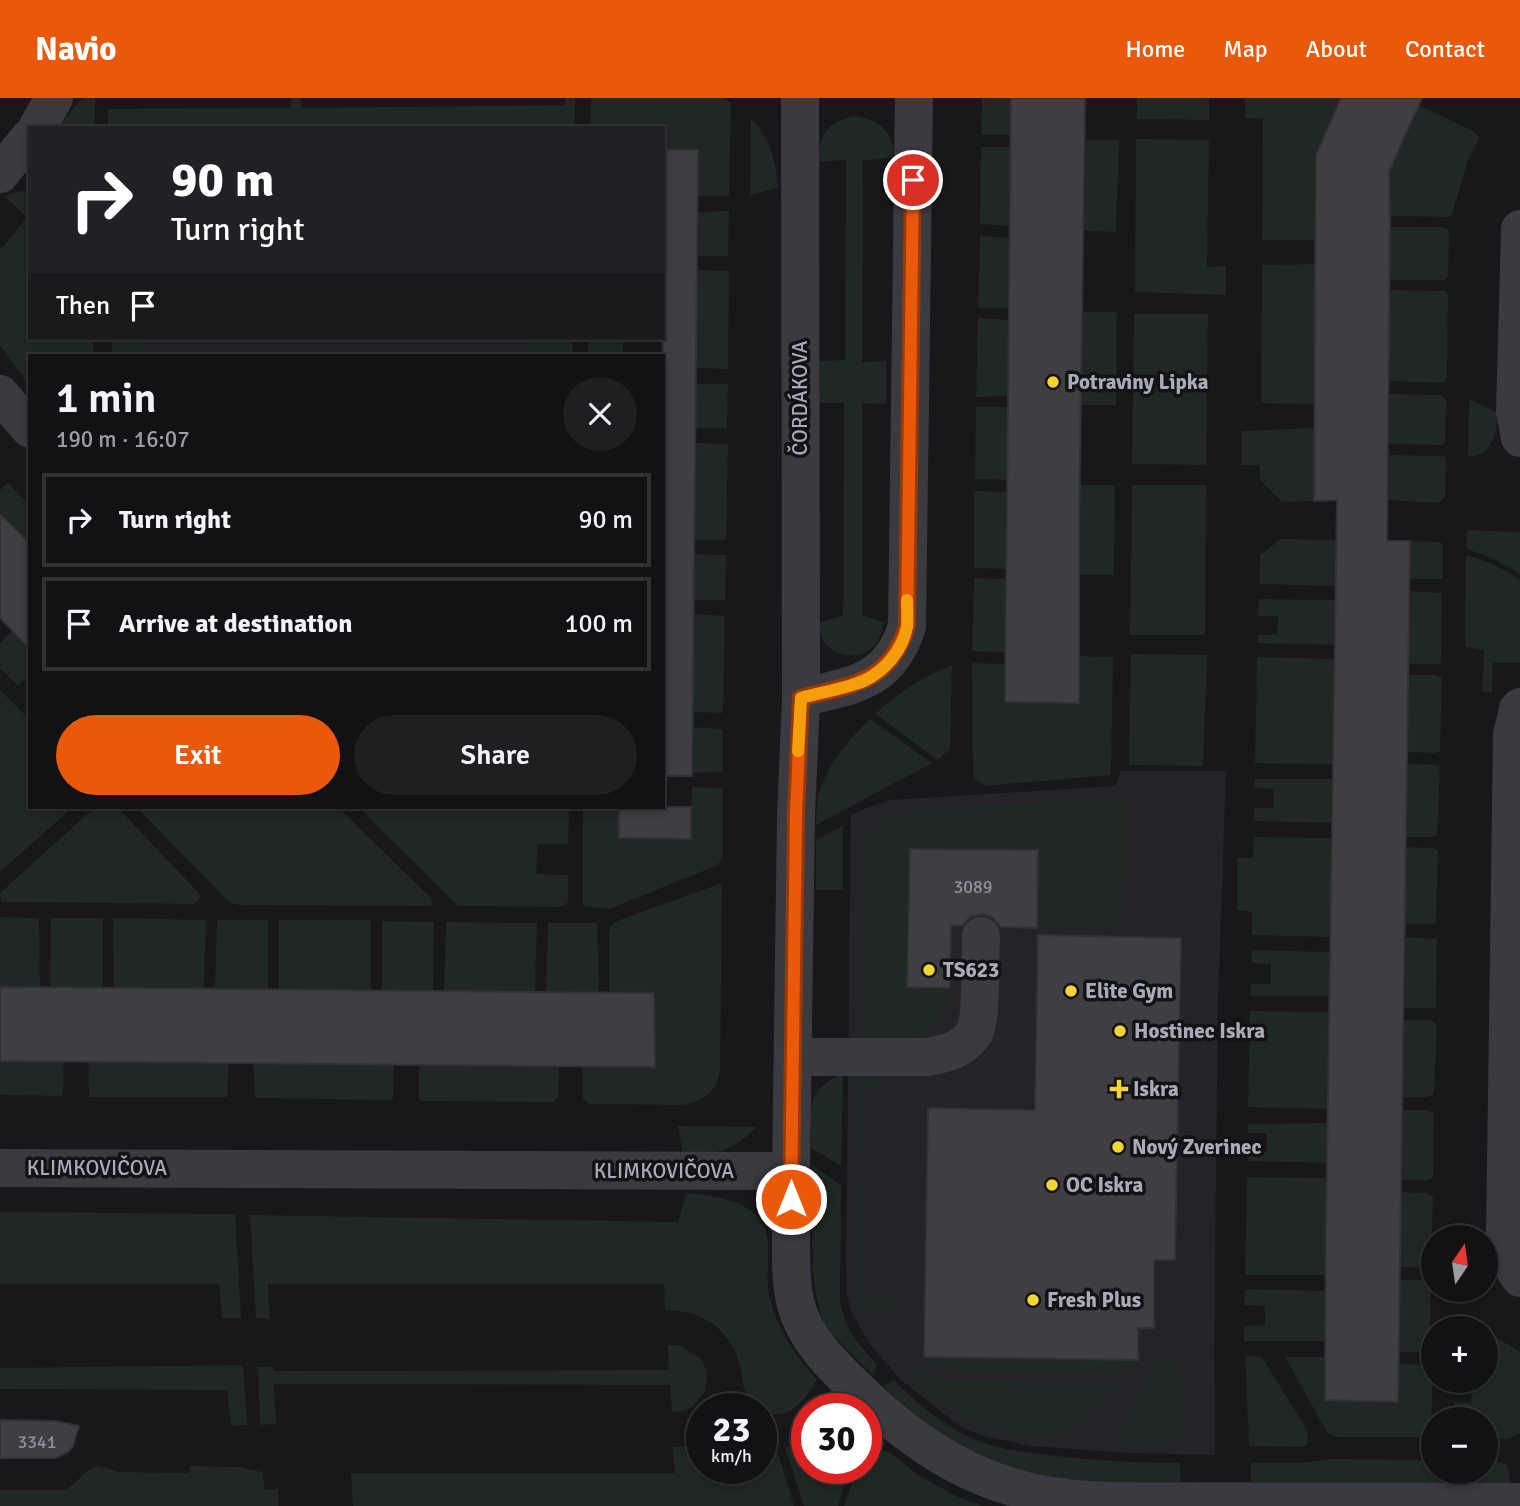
<!DOCTYPE html>
<html lang="en">
<head>
<meta charset="utf-8">
<style>
	body { margin:0; font-family:Signika,sans-serif; background:#1f1f21; color:#f1f3f6; height:100vh; display:flex; flex-direction:column; font-size:26px; white-space:nowrap }
	* { box-sizing:border-box; margin:0 }
	p { font-size:23px; color:#9c9da0 }
	.icon { flex:none; width:38px; height:38px; fill:none; stroke:currentColor; stroke-width:2; stroke-linecap:round; stroke-linejoin:round }
	.map { position:relative; flex:1; overflow:hidden }
	.side { position:absolute; left:28px; top:256px; width:637px; height:455px; display:flex; flex-direction:column; background:#121113; border-radius:0px; box-shadow:0 4px 10px #0003,0 0 0 2px #313133 }
	.side>* { flex:none }
	.guide { position:absolute; left:28px; top:28px; width:637px; height:214px; border-radius:0px; box-shadow:0 4px 10px #0003,0 0 0 2px #313133; background:#202124; color:#fff; overflow:hidden }
	.needle { width:46px; rotate:13deg }
	.fabs { position:absolute; left:1421px; top:1127px; display:grid; gap:14px }
	.fabs a { display:grid; place-items:center; width:77px; height:77px; border-radius:50%; background:#121113; box-shadow:0 4px 10px #0003,0 0 0 2px #313133; font-size:35px }
	.speed { position:absolute; left:686px; top:1295px; display:flex; gap:14px; font-size:35px; font-weight:700; text-align:center }
	.speed>* { display:grid; place-content:center; width:91px; height:91px; border-radius:50%; background:#121113; box-shadow:0 4px 10px #0003,0 0 0 2px #313133; line-height:1 }
	.speed small { font-size:18px; font-weight:400 }
	.speed .limit { border:10px solid #d22; background:#fff; color:#111 }
	.pin { position:absolute; display:grid; place-items:center; width:60px; height:60px; color:#fff; margin:-30px; border:4px solid #fff; border-radius:50%; box-shadow:0 2px 7px #0007 }
	.me { position:absolute; width:77px; margin:-38px; rotate:0deg; stroke-linejoin:round; filter:drop-shadow(0 0 5px #0008) }
	.turn { display:flex; align-items:center; gap:24px; height:147px; padding:0 28px; font-size:32px }
	.turn .icon { width:91px; height:91px; stroke-width:2.5 }
	.turn b { display:block; font-size:49px; line-height:60px }
	.then { display:flex; align-items:center; height:66px; padding:0 28px; background:#0003; gap:14px; font-size:26px }
	.round { display:grid; place-items:center; flex:none; width:74px; height:74px; border-radius:37px; background:#1f1f21 }
	.overview { display:flex; align-items:center; justify-content:space-between; height:119px; padding:0 28px }
	h1 { font-size:42px; font-weight:600; line-height:52px }
	.button { display:flex; gap:14px; margin-top:auto; padding:14px 28px }
	.button a { flex:1; height:80px; border-radius:42px; background:#ea580c; color:#fff; font-size:28px; font-weight:600; line-height:80px; text-align:center }
	.button a+a { background:#1f1f21; color:#f1f3f6 }
	ul { padding:0; list-style:none }
	li { display:flex; align-items:center; gap:21px; height:94px; margin:0 14px 10px; padding:0 14px; border:4px solid #313133; border-radius:0px }
	li div { flex:1 }
	li b { display:block; font-size:26px }
	li em { font-style:normal }
	header { display:flex; align-items:center; gap:42px; box-sizing:border-box; height:98px; padding:0 35px; background:#ea580c; color:#fff }
	header strong { font-size:33px }
	nav { display:flex; gap:38px; margin-inline-start:auto; font-size:24px }
	.map>svg:first-child { display:block }
	.built { fill:#242327 }
	.green { fill:#1f2822 }
	.building { fill:#3f3f43; stroke:#323136; stroke-width:2 }
	.lines { fill:none; stroke-linecap:round; stroke-linejoin:round }
	.minor { stroke:#3a3a41; stroke-width:38 }
	.route-casing { stroke:#983908; stroke-width:18 }
	.route { stroke:#ea580c; stroke-width:12 }
	.slow { stroke:#f59e0b; stroke-width:12 }
	.poi-dot { fill:#f5d534; stroke:#131215; stroke-width:2.5 }
	.labels { text-anchor:middle; stroke-width:7; stroke-linejoin:round; paint-order:stroke }
	.number-label { font-size:18px; fill:#8e909c }
	.poi-label { font-size:21px; font-weight:bold; fill:#a9abb9; stroke:#131215; text-anchor:start }
	.street-label { font-size:21px; fill:#a9abb9; stroke:#131215 }
</style>
</head>
<body>
<header>
<strong>Navio</strong>
<nav><a>Home</a><a>Map</a><a>About</a><a>Contact</a></nav>
</header>
<div class="map">
<svg width="1520" height="1408" viewBox="0 0 1520 1408">
	<rect width="100%" height="100%" fill="#181719"/>
	<!-- built -->
	<path class="built" d="M 120,240 L 543,240 L 543,257 L 120,257 Z
		M 1121,673 L 1226,673 L 1218,904 L 1214,1250 L 1215,1357 L 1129,1355 L 1031,1348 L 983,1338 L 964,1330 L 949,1320 L 900,1281 L 869,1245 L 851,1213 L 847,1197 L 846,1173 L 851,717 L 869,709 L 890,702 L 1115,688 Z"/>
	<!-- green -->
	<path class="green" d="M 85,0 L 95,0 L 95,30 L 57,30 L 80,3 Z
		M 291,0 L 301,0 L 301,10 L 565,7 L 566,0 L 575,0 L 575,30 L 108,30 L 108,11 L 291,10 Z
		M 591,0 L 723,0 L 731,4 L 729,98 L 698,98 L 698,53 L 663,52 L 663,30 L 590,30 Z
		M 982,0 L 1011,0 L 1011,37 L 981,37 Z
		M 1137,0 L 1209,0 L 1209,22 L 1137,21 Z
		M 1245,0 L 1339,0 L 1418,7 L 1475,34 L 1479,40 L 1468,62 L 1452,116 L 1449,119 L 1390,118 L 1316,142 L 1262,142 L 1263,21 L 1245,20 Z
		M 856,18 C 882,23 891,32 895,59 L 863,63 L 862,264 L 886,263 L 886,306 L 862,305 L 862,517 L 884,524 C 882,532 881,539 876,546 C 864,562 839,561 826,546 C 821,540 819,532 817,525 L 843,518 L 844,305 L 818,305 L 819,263 L 845,262 L 846,62 L 817,64 C 820,36 827,23 856,18 Z
		M 751,20 C 771,42 775,61 778,90 L 750,97 Z
		M 1136,41 L 1209,42 L 1207,169 L 1226,168 L 1226,197 L 1135,194 Z
		M 1084,42 L 1119,42 L 1116,134 L 1083,133 Z
		M 981,49 L 1010,49 L 1010,128 L 980,126 Z
		M 21,93 L 30,93 L 30,240 L 93,240 L 93,257 L 30,257 L 30,289 L 0,247 L 0,149 L 2,150 L 27,119 L 4,98 Z
		M 729,113 L 728,158 L 697,158 L 698,114 Z
		M 1390,129 L 1441,129 L 1447,131 L 1449,136 L 1448,179 L 1445,182 L 1388,182 Z
		M 980,138 L 1010,140 L 1009,210 L 978,210 Z
		M 1316,166 L 1314,306 L 1261,305 L 1262,167 Z
		M 697,172 L 729,173 L 728,271 L 696,270 Z
		M 1389,192 L 1446,193 L 1448,196 L 1447,280 L 1445,284 L 1442,285 L 1389,283 Z
		M 1082,214 L 1117,214 L 1116,307 L 1081,307 Z
		M 1134,216 L 1208,216 L 1206,367 L 1132,366 Z
		M 978,220 L 1009,222 L 1008,298 L 976,299 Z
		M 112,240 L 143,240 L 143,257 L 112,257 Z
		M 495,240 L 573,240 L 572,257 L 526,257 L 525,242 L 495,241 Z
		M 588,240 L 623,240 L 623,257 L 588,257 Z
		M 695,286 L 728,286 L 727,330 L 695,330 Z
		M 1389,296 L 1441,297 L 1446,302 L 1445,345 L 1442,347 L 1388,346 Z
		M 1469,301 L 1498,315 C 1497,329 1494,350 1480,356 C 1476,358 1472,358 1468,359 Z
		M 976,309 L 1008,309 L 1007,382 L 975,381 Z
		M 1314,330 L 1314,403 L 1282,404 L 1260,382 L 1259,367 L 1242,367 L 1242,333 Z
		M 695,345 L 728,346 L 726,442 L 694,442 Z
		M 1388,357 L 1443,358 L 1446,360 L 1445,398 L 1439,405 L 1388,402 Z
		M 8,385 L 30,408 L 30,446 L 0,416 L 0,392 Z
		M 1080,387 L 1115,387 L 1114,477 L 1079,477 Z
		M 1132,387 L 1206,387 L 1205,537 L 1130,537 Z
		M 974,393 L 1007,394 L 1006,471 L 974,470 Z
		M 1467,432 L 1520,434 L 1520,476 C 1503,464 1486,457 1466,451 Z
		M 1281,441 L 1337,442 L 1336,488 L 1259,486 L 1260,457 Z
		M 1410,443 L 1440,444 L 1443,446 L 1443,481 L 1410,481 Z
		M 694,456 L 726,457 L 725,502 L 694,502 Z
		M 1466,457 C 1486,463 1503,470 1520,482 L 1520,565 L 1493,565 L 1492,594 L 1482,594 L 1484,552 L 1465,549 Z
		M 974,480 L 1006,481 L 1005,554 L 972,553 Z
		M 1410,493 L 1442,495 L 1441,564 L 1438,566 L 1409,566 Z
		M 1259,501 L 1336,502 L 1335,547 L 1258,545 L 1258,537 L 1277,537 L 1278,518 L 1258,518 Z
		M 693,516 L 725,518 L 723,615 L 692,614 Z
		M 12,533 L 30,551 L 30,577 L 18,588 L 0,570 L 0,545 Z
		M 1131,556 L 1207,557 L 1203,668 L 1129,667 Z
		M 1079,558 L 1113,559 L 1111,677 L 985,688 L 973,680 L 972,565 L 1006,566 L 1005,604 L 1079,605 Z
		M 1257,559 L 1335,561 L 1333,666 L 1255,665 Z
		M 952,567 L 950,651 L 938,662 L 875,616 C 899,594 922,579 952,567 Z
		M 1408,577 L 1437,577 L 1442,580 L 1440,653 L 1435,655 L 1407,654 Z
		M 0,592 L 30,622 L 30,709 L 73,709 L 0,774 Z
		M 870,621 L 932,665 L 816,727 C 817,718 816,708 818,699 C 825,669 848,642 870,621 Z
		M 692,629 L 723,631 L 723,674 L 692,675 Z
		M 1407,666 L 1434,667 L 1440,669 L 1437,737 L 1431,739 L 1406,739 Z
		M 1255,681 L 1333,681 L 1333,725 L 1254,723 L 1254,710 L 1274,710 L 1274,691 L 1254,690 Z
		M 692,689 L 723,690 L 723,758 L 718,767 L 609,811 L 584,808 L 583,805 L 583,709 L 619,709 L 619,740 L 690,741 Z
		M 1124,698 L 1126,827 L 1037,830 L 1038,752 L 910,751 L 909,826 L 952,827 L 950,855 L 908,855 L 907,889 L 950,890 C 949,897 948,905 945,912 C 939,927 919,942 903,943 C 888,944 873,942 858,942 L 861,753 L 865,735 L 883,719 L 902,713 Z
		M 95,709 L 117,709 L 198,794 L 200,800 L 194,806 L 1,804 L 0,795 Z
		M 136,709 L 338,709 L 431,800 L 432,805 L 431,808 L 239,807 L 230,805 Z
		M 358,709 L 569,709 L 568,746 L 538,746 L 536,776 L 568,777 L 568,803 L 566,807 L 560,809 L 458,808 Z
		M 843,728 L 843,792 L 816,792 L 816,742 Z
		M 1254,739 L 1332,740 L 1330,839 L 1252,837 L 1252,814 L 1237,812 L 1237,760 L 1253,760 Z
		M 1406,749 L 1433,750 L 1438,752 L 1436,824 L 1434,826 L 1405,826 Z
		M 719,786 L 721,787 L 722,791 L 720,974 C 715,996 705,1001 684,1007 L 589,1006 L 583,1001 L 582,968 L 655,969 L 654,895 L 609,895 L 609,834 L 611,828 L 617,823 Z
		M 0,819 L 39,820 L 40,889 L 0,889 Z
		M 51,820 L 103,820 L 103,890 L 50,889 Z
		M 113,820 L 206,822 L 204,890 L 114,890 Z
		M 217,822 L 268,822 L 268,891 L 215,890 Z
		M 279,822 L 371,822 L 371,892 L 279,891 Z
		M 382,823 L 434,824 L 433,893 L 382,892 Z
		M 446,824 L 537,825 L 535,893 L 444,893 Z
		M 548,825 L 597,825 L 599,894 L 546,893 Z
		M 1405,839 L 1437,841 L 1436,910 L 1404,910 Z
		M 1252,852 L 1330,854 L 1330,898 L 1250,898 L 1251,886 L 1271,886 L 1271,866 L 1251,865 Z
		M 1250,913 L 1329,914 L 1328,1011 L 1248,1009 Z
		M 1403,922 L 1432,922 L 1437,926 L 1434,996 L 1428,999 L 1403,999 Z
		M 0,963 L 64,963 L 63,996 L 61,998 L 0,997 Z
		M 88,963 L 229,964 L 227,999 L 90,999 L 89,997 Z
		M 253,965 L 394,966 L 393,1000 L 391,1002 L 255,1000 Z
		M 419,967 L 559,968 L 558,999 L 554,1004 L 422,1003 L 419,1002 Z
		M 843,976 L 841,1068 L 811,1050 C 812,1014 803,991 843,976 Z
		M 857,977 L 891,983 L 891,988 L 864,989 L 860,1197 L 886,1198 L 901,1207 L 900,1218 L 856,1208 L 855,1205 Z
		M 1402,1012 L 1427,1012 L 1434,1015 L 1433,1080 L 1427,1082 L 1402,1082 Z
		M 1328,1025 L 1328,1065 L 1248,1063 L 1248,1055 L 1267,1054 L 1267,1035 L 1248,1035 L 1248,1026 Z
		M 678,1028 L 757,1029 C 729,1056 719,1054 683,1057 Z
		M 811,1066 L 841,1087 L 840,1206 L 846,1225 L 855,1241 L 877,1267 L 873,1277 L 831,1235 L 821,1219 L 815,1192 L 813,1172 Z
		M 1247,1079 L 1327,1080 L 1326,1177 L 1245,1177 Z
		M 1401,1094 L 1427,1095 L 1433,1099 L 1431,1167 L 1426,1170 L 1400,1169 Z
		M 686,1095 C 714,1097 760,1103 767,1137 C 770,1156 766,1177 769,1197 C 776,1230 795,1257 817,1281 C 804,1304 790,1323 761,1314 L 761,1311 L 756,1311 C 743,1298 744,1283 739,1266 C 734,1242 715,1223 693,1216 C 684,1213 674,1213 665,1212 L 664,1186 L 268,1186 L 270,1221 L 256,1220 L 250,1117 L 678,1124 Z
		M 0,1114 L 235,1116 L 241,1220 L 222,1220 L 219,1186 L 0,1186 Z
		M 1400,1182 L 1424,1182 L 1430,1184 L 1430,1251 L 1422,1254 L 1399,1254 Z
		M 1245,1191 L 1326,1193 L 1326,1243 L 1244,1243 L 1244,1228 L 1265,1227 L 1265,1208 L 1244,1207 Z
		M 1486,1233 L 1520,1254 L 1520,1335 L 1508,1341 L 1486,1341 L 1486,1321 L 1455,1321 L 1454,1304 L 1471,1305 L 1472,1283 L 1486,1283 Z
		M 668,1247 L 680,1247 L 701,1261 L 706,1271 L 707,1281 L 705,1294 L 692,1309 L 682,1313 L 672,1314 L 670,1287 L 274,1286 L 276,1326 L 260,1327 L 258,1269 L 273,1269 L 273,1273 L 669,1272 Z
		M 1245,1257 L 1262,1259 L 1307,1332 L 1308,1345 L 1304,1349 L 1249,1348 Z
		M 924,1259 L 1138,1262 L 1135,1270 L 1121,1277 L 952,1273 L 932,1266 Z
		M 1158,1259 L 1175,1264 L 1180,1269 L 1180,1348 L 1129,1349 L 1123,1348 L 1121,1345 L 1120,1337 L 1153,1276 Z
		M 1285,1259 L 1325,1259 L 1325,1302 L 1398,1304 L 1399,1266 L 1428,1267 L 1433,1274 L 1431,1330 L 1428,1336 L 1419,1339 L 1338,1339 L 1331,1337 L 1327,1334 Z
		M 243,1267 L 247,1327 L 231,1328 L 227,1292 L 0,1291 L 0,1270 Z
		M 918,1269 L 924,1275 L 941,1282 L 1129,1286 L 1077,1326 L 1038,1341 L 992,1334 L 969,1324 L 946,1311 L 909,1278 Z
		M 894,1282 C 917,1306 945,1329 976,1342 C 996,1351 1019,1353 1040,1356 C 1086,1362 1133,1365 1180,1365 L 1181,1384 L 1093,1385 L 1046,1378 L 987,1366 L 946,1341 L 902,1306 L 883,1288 Z
		M 673,1349 L 702,1349 L 702,1370 L 761,1370 L 761,1350 L 776,1350 L 794,1408 L 353,1408 L 351,1375 L 675,1375 Z
		M 785,1349 L 807,1349 L 807,1370 L 850,1370 L 838,1408 L 804,1408 Z
		M 866,1349 L 889,1354 L 920,1378 L 954,1397 L 981,1408 L 844,1408 L 857,1370 L 866,1370 Z
		M 1330,1361 L 1433,1362 L 1433,1374 L 1486,1374 L 1486,1362 L 1494,1362 L 1506,1366 L 1509,1374 L 1511,1390 L 1251,1384 L 1251,1365 L 1301,1365 Z
		M 98,1368 L 120,1374 L 189,1375 L 190,1368 L 238,1369 L 262,1374 L 265,1392 L 278,1391 L 278,1408 L 0,1408 L 0,1392 L 65,1392 C 78,1385 83,1372 98,1368 Z"/>
	<!-- building -->
	<path class="building" d="M 1011,0 L 1085,0 L 1079,432 L 1079,605 L 1005,604 Z
		M 1341,0 L 1422,0 L 1389,73 L 1390,123 L 1387,443 L 1410,443 L 1398,1304 L 1325,1302 L 1326,1129 L 1337,402 L 1314,403 L 1316,57 Z
		M 663,52 L 698,52 L 692,678 L 663,678 Z
		M 0,416 L 30,446 L 30,551 L 0,520 Z
		M 619,709 L 691,709 L 691,741 L 619,740 Z
		M 910,751 L 1038,752 L 1037,830 L 1001,829 L 993,820 L 982,816 L 970,819 L 962,828 L 951,827 L 950,890 L 907,889 Z
		M 1038,837 L 1181,840 L 1175,1162 L 1154,1162 L 1154,1230 L 1138,1230 L 1138,1262 L 924,1259 L 928,1010 L 1035,1012 Z
		M 0,889 L 654,895 L 655,969 L 0,963 Z
		M 0,1322 L 55,1323 L 79,1328 L 73,1348 L 68,1354 L 62,1357 L 55,1360 L 0,1360 Z"/>
	<g class="lines">
		<!-- minor -->
		<path class="minor" d="M 37,30 L 54,0
			M 0,76 L 30,39
			M 1520,131 L 1515,313 L 1520,340
			M 0,296 L 30,331
			M 801,600 C 851,587 889,586 907,528 L 914,0
			M 1520,609 L 1518,611 L 1512,637 L 1505,1138 C 1508,1153 1510,1167 1520,1180
			M 793,959 L 927,959 C 945,956 963,952 974,935 C 982,922 980,857 981,838
			M 0,1070 L 791,1073 C 791,1098 791,1123 791,1148 C 791,1167 791,1188 796,1207 C 805,1240 830,1265 854,1288 C 915,1348 980,1391 1067,1400 C 1081,1402 1096,1402 1110,1403 L 1520,1404
			M 791,1073 L 796,717 L 801,600 L 800,0"/>
	</g>
	<g class="lines">
		<defs>
			<path id="route" d="M 791,1101 L 796,717 L 801,600 C 851,587 890,585 907,528 L 913,82"/>
		</defs>
		<!-- route casing -->
		<use href="#route" class="route-casing"/>
		<!-- route -->
		<use href="#route" class="route"/>
		<!-- slow -->
		<path class="slow" d="M 798,653 L 801,600 C 818,595 848,590 864,583 C 885,573 903,552 907,529 C 908,521 907,511 907,502"/>
	</g>
	<!-- markers -->
	<g class="poi-dot">
		<circle cx="1053" cy="284" r="7"/>
		<circle cx="929" cy="872" r="7"/>
		<circle cx="1071" cy="893" r="7"/>
		<circle cx="1120" cy="933" r="7"/>
		<path d="M1115.5 980.5h7v7h7v7h-7v7h-7v-7h-7v-7h7z"/>
		<circle cx="1118" cy="1049" r="7"/>
		<circle cx="1052" cy="1087" r="7"/>
		<circle cx="1033" cy="1202" r="7"/>
	</g>
	<g class="labels">
		<!-- number labels -->
		<g class="number-label">
			<text x="973" y="795">3089</text>
			<text x="37" y="1350">3341</text>
		</g>
		<!-- poi labels -->
		<g class="poi-label">
			<text x="1067" y="291">Potraviny Lipka</text>
			<text x="943" y="879">TS623</text>
			<text x="1085" y="900">Elite Gym</text>
			<text x="1134" y="940">Hostinec Iskra</text>
			<text x="1133" y="998">Iskra</text>
			<text x="1132" y="1056">Nový Zverinec</text>
			<text x="1066" y="1094">OC Iskra</text>
			<text x="1047" y="1209">Fresh Plus</text>
		</g>
		<!-- street labels -->
		<g class="street-label">
			<text transform="translate(800 300) rotate(-90)" y="7">ČORDÁKOVA</text>
			<text x="97" y="1077">KLIMKOVIČOVA</text>
			<text x="664" y="1080">KLIMKOVIČOVA</text>
		</g>
	</g>
</svg>
<div class="fabs">
<a><svg class="needle" viewBox="-14 -14 28 28"><path d="M0-13l5 13h-10z" fill="#e53935"/><path d="M0 13l5-13h-10z" fill="#9c9da0"/></svg></a>
<a>+</a>
<a>−</a>
</div>
<div class="speed"><div>23<small>km/h</small></div><div class="limit">30</div></div>
<div class="pin" style="left:913px;top:82px;background:#d93025"><svg class="icon" aria-label="arrive" viewBox="0 0 24 24"><path d="M6 21V4h12l-3 4 3 4H6"/></svg></div>
<svg class="me" style="left:791px;top:1101px" viewBox="-20 -20 40 40"><circle r="17" fill="#ea580c" stroke="#fff" stroke-width="3"/><path d="M0-11L8 9 0 5-8 9z" fill="#fff"/></svg>
<div class="guide">
<div class="turn"><svg class="icon" aria-label="right" viewBox="0 0 24 24"><path d="M7 20v-9h11M14 6l5 5-5 5"/></svg><div><b>90 m</b>Turn right</div></div>
<div class="then">Then<svg class="icon" aria-label="arrive" viewBox="0 0 24 24"><path d="M6 21V4h12l-3 4 3 4H6"/></svg></div>
</div>
<section class="side">
<div class="overview"><div><h1>1 min</h1><p>190 m · 16:07</p></div><a class="round"><svg class="icon" aria-label="close" viewBox="0 0 24 24"><path d="M6 6l12 12M18 6L6 18"/></svg></a></div>
<ul>
<li><svg class="icon" aria-label="right" viewBox="0 0 24 24"><path d="M7 20v-9h11M14 6l5 5-5 5"/></svg><div><b>Turn right</b></div><em>90 m</em></li>
<li><svg class="icon" aria-label="arrive" viewBox="0 0 24 24"><path d="M6 21V4h12l-3 4 3 4H6"/></svg><div><b>Arrive at destination</b></div><em>100 m</em></li>
</ul>
<div class="button"><a>Exit</a><a>Share</a></div>
</section>
</div>
</body>
</html>
